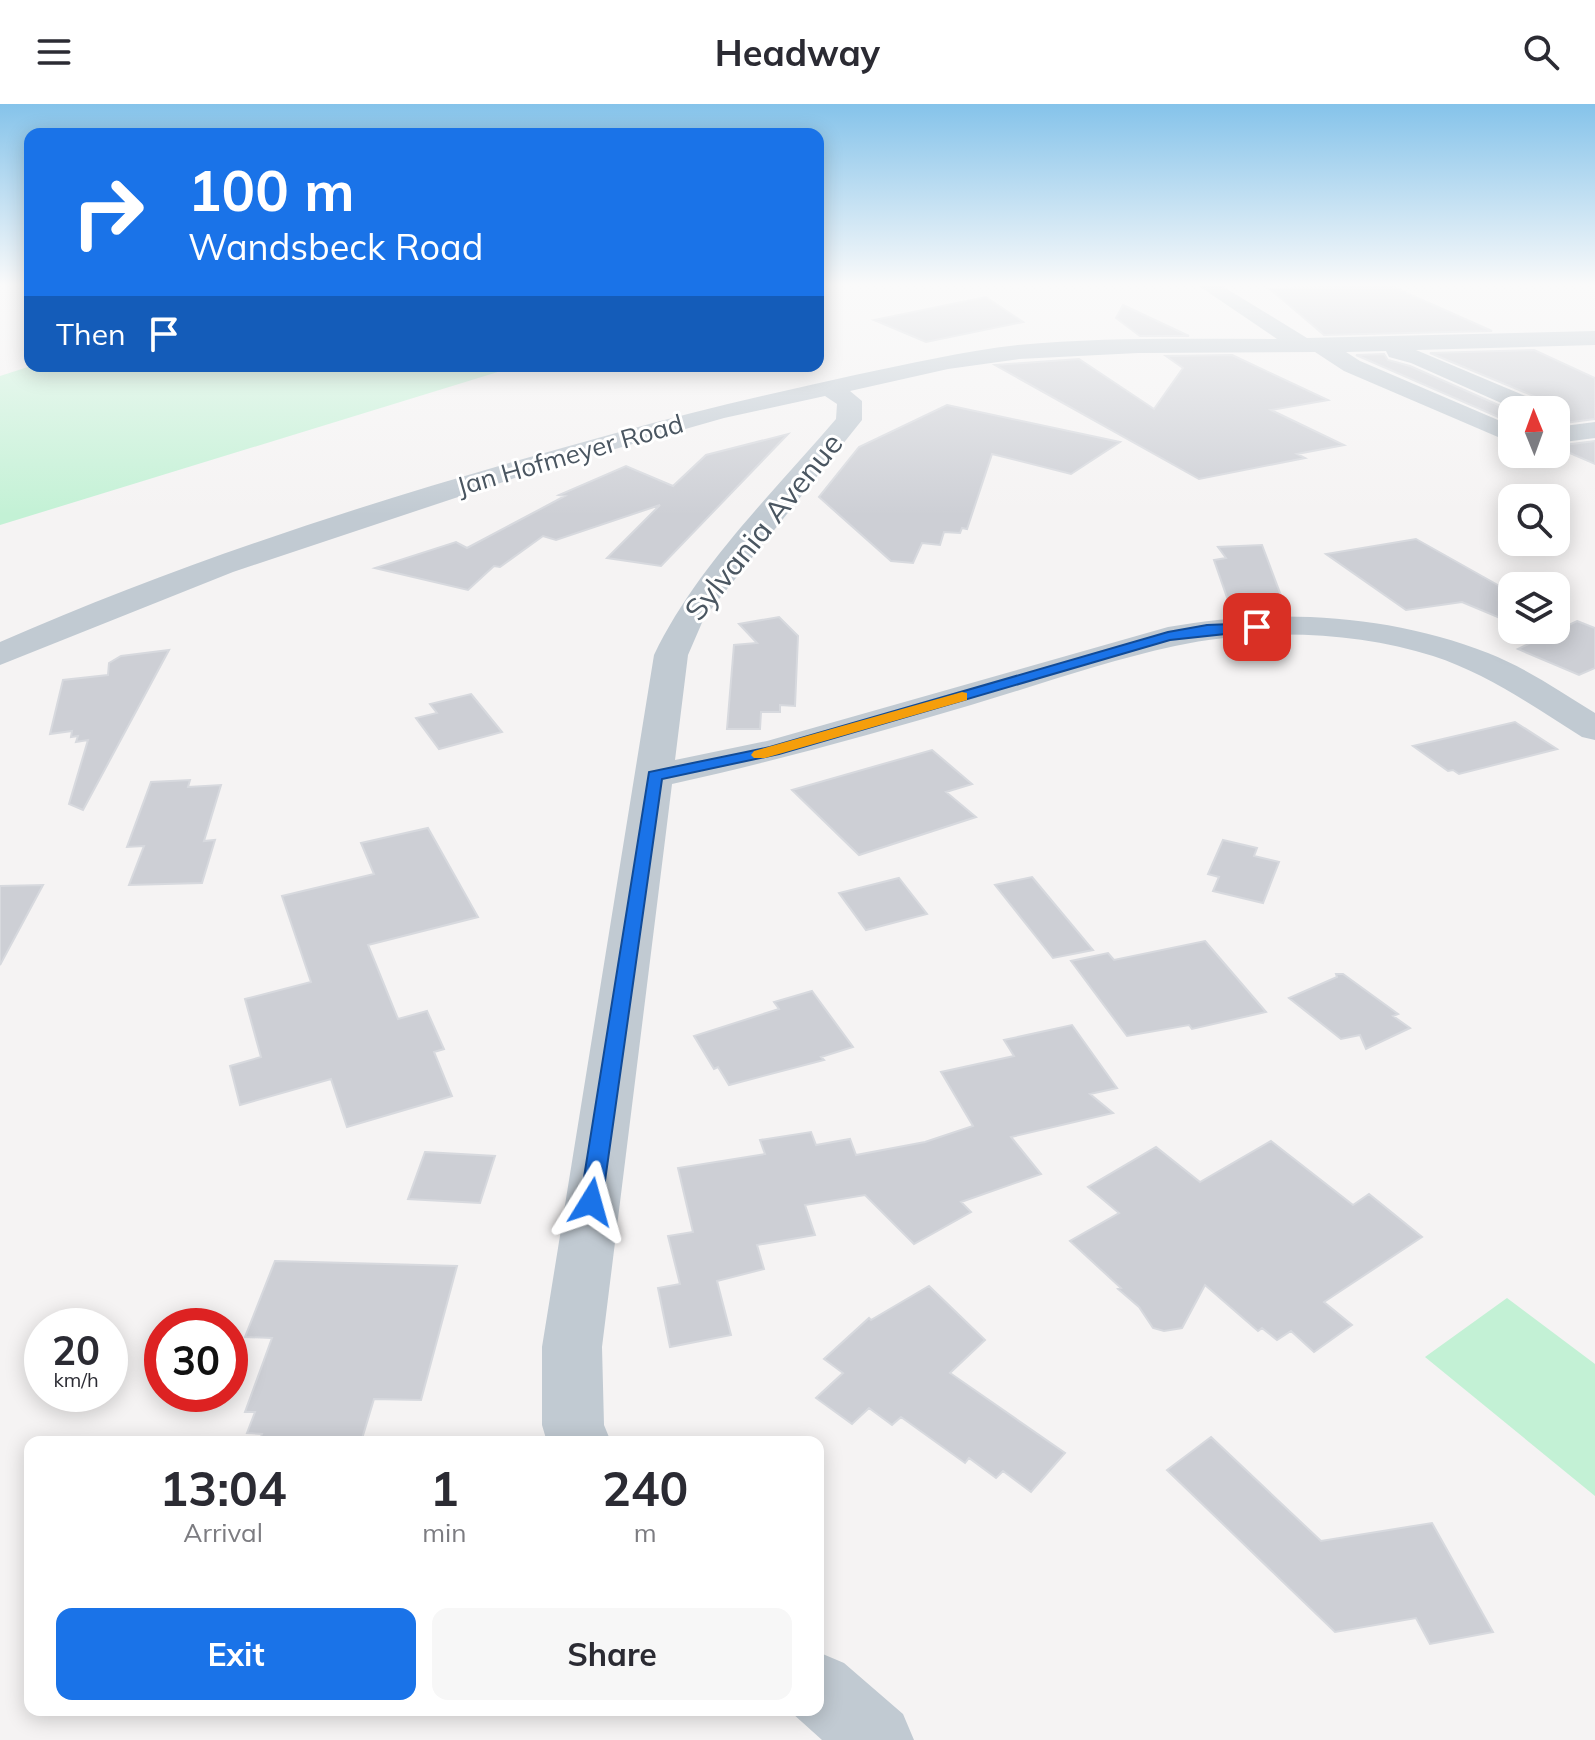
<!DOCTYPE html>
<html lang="en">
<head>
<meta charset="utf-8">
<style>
	body { margin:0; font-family:Mulish,sans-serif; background:#f7f7f7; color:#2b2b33; height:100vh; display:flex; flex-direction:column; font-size:30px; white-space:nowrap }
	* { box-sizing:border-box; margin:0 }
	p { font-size:26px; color:#7c7c81 }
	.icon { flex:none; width:44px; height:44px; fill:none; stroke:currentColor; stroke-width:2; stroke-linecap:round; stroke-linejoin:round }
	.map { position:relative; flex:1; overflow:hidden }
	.side { position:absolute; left:24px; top:1332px; width:800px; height:280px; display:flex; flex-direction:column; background:#fff; border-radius:16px; box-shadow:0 4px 20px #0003 }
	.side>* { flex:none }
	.hud { position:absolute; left:24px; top:24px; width:800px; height:244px; border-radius:16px; box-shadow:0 4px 20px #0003; background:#1a73e8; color:#fff; overflow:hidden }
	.needle { width:52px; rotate:359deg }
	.buttons { position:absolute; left:1498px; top:292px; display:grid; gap:16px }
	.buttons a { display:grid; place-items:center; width:72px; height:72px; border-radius:16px; background:#fff; box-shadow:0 4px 20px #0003; font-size:40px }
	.speed { position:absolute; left:24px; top:1204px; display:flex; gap:16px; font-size:40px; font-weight:700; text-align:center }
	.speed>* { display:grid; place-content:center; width:104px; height:104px; border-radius:50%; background:#fff; box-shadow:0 4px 20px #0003; line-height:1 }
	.speed small { font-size:20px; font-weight:400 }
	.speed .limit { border:12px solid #d22; background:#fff; color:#111 }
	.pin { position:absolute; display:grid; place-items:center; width:68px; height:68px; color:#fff; margin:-34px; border-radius:16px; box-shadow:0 4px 12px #0006 }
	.me { position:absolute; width:88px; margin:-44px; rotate:8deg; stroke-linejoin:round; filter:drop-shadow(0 0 6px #0008) }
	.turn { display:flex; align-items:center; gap:28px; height:168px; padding:0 32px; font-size:36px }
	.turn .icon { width:104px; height:104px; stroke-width:2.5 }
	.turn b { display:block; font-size:56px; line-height:68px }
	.then { display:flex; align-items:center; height:76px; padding:0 32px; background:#0003; gap:16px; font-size:30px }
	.eta { display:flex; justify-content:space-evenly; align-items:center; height:136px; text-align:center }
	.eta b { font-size:48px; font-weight:700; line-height:56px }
	.button { display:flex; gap:16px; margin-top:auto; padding:16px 32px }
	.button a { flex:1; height:92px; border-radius:16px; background:#1a73e8; color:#fff; font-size:32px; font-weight:700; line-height:92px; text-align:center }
	.button a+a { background:#f7f7f7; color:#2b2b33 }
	header { display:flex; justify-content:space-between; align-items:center; height:104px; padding:0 32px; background:#fff; font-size:36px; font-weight:700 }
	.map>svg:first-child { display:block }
	.green { fill:#c3f1d5 }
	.building { fill:#cdcfd5; stroke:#d7d9de; stroke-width:2 }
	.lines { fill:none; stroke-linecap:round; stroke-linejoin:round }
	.minor { fill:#c1cad2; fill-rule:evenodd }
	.route { fill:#1a73e8; stroke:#114b97; stroke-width:2 }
	.slow { fill:#f59e0b }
	.labels { text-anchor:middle; stroke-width:6; stroke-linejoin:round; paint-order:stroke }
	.far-street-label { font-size:26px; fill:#4a5661; stroke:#fff }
	.street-label { font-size:30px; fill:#4a5661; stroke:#fff }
</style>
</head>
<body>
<header><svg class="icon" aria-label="menu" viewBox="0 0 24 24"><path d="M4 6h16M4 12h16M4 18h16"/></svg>Headway<svg class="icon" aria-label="search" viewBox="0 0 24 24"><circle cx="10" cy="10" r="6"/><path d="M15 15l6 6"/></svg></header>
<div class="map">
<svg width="1595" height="1636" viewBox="0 0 1595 1636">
	<rect width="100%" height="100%" fill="#f5f3f3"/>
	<!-- green -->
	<path class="green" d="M 31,262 L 517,262 L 0,421 L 0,272 Z
		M 1507,1194 L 1595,1260 L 1595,1392 L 1425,1253 Z"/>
	<!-- building -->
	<path class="building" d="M 1343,182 L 1391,182 L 1492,227 L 1324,231 L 1270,185 Z
		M 986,193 L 1023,218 L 926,238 L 874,216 Z
		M 1123,201 L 1189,232 L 1140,232 L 1116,214 Z
		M 1534,246 L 1595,274 L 1595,315 L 1556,320 L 1556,306 L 1548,298 L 1430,249 Z
		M 1384,250 L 1388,256 L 1410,262 L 1512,307 L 1512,319 L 1356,251 Z
		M 1232,251 L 1328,296 L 1271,306 L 1344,341 L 1297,350 L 1305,354 L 1199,375 L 995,261 L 1079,255 L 1154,305 L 1183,264 L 1166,252 Z
		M 947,301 L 1120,338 L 1071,370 L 992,350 L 967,425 L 962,424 L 960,429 L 944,428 L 940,441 L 922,439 L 913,459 L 891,457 L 819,393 L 859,343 Z
		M 788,330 L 661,462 L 607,454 L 660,401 L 556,436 L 543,432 L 500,463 L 494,462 L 468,486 L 375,464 L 456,438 L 467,444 L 565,392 L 559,391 L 626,362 L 673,382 L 706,351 Z
		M 1595,337 L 1595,360 L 1556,343 L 1556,342 Z
		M 1416,435 L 1512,489 L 1512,519 L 1462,498 L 1406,506 L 1326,450 Z
		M 1262,441 L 1283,497 L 1264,497 L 1268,506 L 1231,505 L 1214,456 L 1226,454 L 1218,443 Z
		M 779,513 L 798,532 L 795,602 L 780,601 L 780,608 L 761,608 L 760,625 L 727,625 L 734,541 L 757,539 L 739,520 Z
		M 1577,517 L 1595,524 L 1595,564 L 1579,571 L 1518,545 Z
		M 169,546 L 83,706 L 69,700 L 88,636 L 76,638 L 78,632 L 71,633 L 72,627 L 50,630 L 63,576 L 108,571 L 109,559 L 121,552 Z
		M 471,590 L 502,628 L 439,645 L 416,614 L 437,609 L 430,600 Z
		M 1515,618 L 1557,645 L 1459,670 L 1453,666 L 1448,667 L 1413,642 Z
		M 932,646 L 972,680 L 946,688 L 976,713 L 859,751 L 792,686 Z
		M 190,676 L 188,683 L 221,681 L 204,737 L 215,736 L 202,779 L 129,781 L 144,742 L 127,743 L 151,678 Z
		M 428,724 L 478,813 L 368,841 L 398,915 L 427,907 L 444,945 L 434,948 L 452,992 L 347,1023 L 331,975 L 240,1001 L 230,962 L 261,953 L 245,895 L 311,878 L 282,792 L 374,770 L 361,739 Z
		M 1223,736 L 1257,744 L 1254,752 L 1279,758 L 1263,799 L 1213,787 L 1219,773 L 1208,770 Z
		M 1032,773 L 1093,846 L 1053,854 L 995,781 Z
		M 899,774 L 927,810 L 866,826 L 839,789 Z
		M 43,781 L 0,861 L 0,782 Z
		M 1205,837 L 1266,908 L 1192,925 L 1189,921 L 1127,932 L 1071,857 L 1108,849 L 1114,856 Z
		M 1336,870 L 1343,870 L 1398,910 L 1393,912 L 1410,924 L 1366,945 L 1360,931 L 1341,935 L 1289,894 L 1337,873 Z
		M 812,887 L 853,943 L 821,953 L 824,956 L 729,981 L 718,963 L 714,965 L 694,932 L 779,905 L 774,898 Z
		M 1072,921 L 1117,984 L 1090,990 L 1113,1009 L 1011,1033 L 1041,1070 L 961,1098 L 971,1108 L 914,1140 L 865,1091 L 805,1101 L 815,1131 L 757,1141 L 764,1165 L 717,1177 L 731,1231 L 670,1243 L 658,1184 L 680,1180 L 668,1132 L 693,1128 L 678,1064 L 765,1050 L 760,1036 L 811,1028 L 816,1041 L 850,1035 L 856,1051 L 925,1038 L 973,1022 L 941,968 L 1014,952 L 1004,936 Z
		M 1271,1037 L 1353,1101 L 1369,1090 L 1422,1133 L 1324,1198 L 1352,1221 L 1314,1248 L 1291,1227 L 1277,1236 L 1262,1224 L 1258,1227 L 1205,1181 L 1182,1224 L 1164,1227 L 1153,1224 L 1139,1203 L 1118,1185 L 1121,1184 L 1070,1137 L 1119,1109 L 1088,1083 L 1156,1043 L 1200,1078 Z
		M 425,1048 L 495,1052 L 480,1099 L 408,1095 Z
		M 275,1157 L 457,1162 L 421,1296 L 374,1295 L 361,1338 L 259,1338 L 262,1330 L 247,1329 L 255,1308 L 245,1308 L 272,1234 L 245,1233 Z
		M 929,1182 L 985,1236 L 950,1269 L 1065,1349 L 1031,1388 L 1003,1367 L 996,1374 L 969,1354 L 965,1359 L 901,1313 L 892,1321 L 869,1304 L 852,1320 L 816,1294 L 843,1269 L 824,1255 L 869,1214 L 871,1216 Z
		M 1211,1333 L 1321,1437 L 1432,1419 L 1493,1528 L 1430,1540 L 1416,1514 L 1335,1528 L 1167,1366 Z"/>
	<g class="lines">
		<!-- minor -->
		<path class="minor" d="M 1199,182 L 1222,182 L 1307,234 L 1595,227 L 1595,241 L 1416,246 L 1547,301 L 1550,306 L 1517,306 L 1411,259 L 1389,253 L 1386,247 L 1346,248 L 1360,257 L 1512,322 L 1512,339 L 1344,267 L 1315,248 L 1138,249 L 1019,255 L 948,265 L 850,287 L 862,297 L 862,316 L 704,514 L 688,551 L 675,656 L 767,637 L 1168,523 C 1274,504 1388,510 1488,549 C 1526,564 1561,588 1595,609 L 1595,636 L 1582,633 C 1534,603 1488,570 1433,552 C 1354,527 1256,524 1175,542 C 1106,557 1038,581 971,601 C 872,630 773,658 672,680 L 602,1243 L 604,1321 L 611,1338 L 547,1338 L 542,1321 L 542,1243 L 654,551 C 696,463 773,389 836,315 L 837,300 L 825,292 L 724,314 L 524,371 L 233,468 L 0,561 L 0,538 C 198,451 407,386 616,329 C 695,307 774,289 855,271 C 909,260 963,247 1018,241 C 1103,233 1191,235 1277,235 Z
			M 1595,318 L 1595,334 L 1556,339 L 1556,323 Z
			M 818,1548 L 844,1559 L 903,1610 L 914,1636 L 822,1636 L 792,1609 L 791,1606 L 818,1606 Z"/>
	</g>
	<!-- sky -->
	<linearGradient id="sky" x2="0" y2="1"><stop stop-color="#85c3ea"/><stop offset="0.44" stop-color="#fafafa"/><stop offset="1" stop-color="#fafafa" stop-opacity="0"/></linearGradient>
	<rect width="1595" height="411" fill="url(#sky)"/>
	<!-- route -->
	<path class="route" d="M 1257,519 L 1262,520 L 1262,526 L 1170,536 L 779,650 L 662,675 L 602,1098 L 599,1104 L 591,1106 L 583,1104 L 580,1098 L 649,668 L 770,643 L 1168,528 L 1207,521 Z"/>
	<!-- slow -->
	<path class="slow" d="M 962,588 L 967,589 L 967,596 L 765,654 L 754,654 L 751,651 L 754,647 Z"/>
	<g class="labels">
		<!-- far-street labels -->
		<g class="far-street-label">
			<text transform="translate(570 351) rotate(-16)" y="9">Jan Hofmeyer Road</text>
		</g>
		<!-- street labels -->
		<g class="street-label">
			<text transform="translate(764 423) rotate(-51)" y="10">Sylvania Avenue</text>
		</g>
	</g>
</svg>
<div class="buttons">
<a><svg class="needle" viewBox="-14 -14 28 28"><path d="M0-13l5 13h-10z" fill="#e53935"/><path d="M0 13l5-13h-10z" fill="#7c7c81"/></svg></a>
<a><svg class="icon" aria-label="search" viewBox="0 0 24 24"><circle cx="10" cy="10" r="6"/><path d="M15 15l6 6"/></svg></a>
<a><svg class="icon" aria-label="layers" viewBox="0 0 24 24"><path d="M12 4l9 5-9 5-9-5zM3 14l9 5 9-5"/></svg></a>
</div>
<div class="speed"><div>20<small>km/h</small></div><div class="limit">30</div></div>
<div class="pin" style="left:1257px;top:523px;background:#d93025"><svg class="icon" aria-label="arrive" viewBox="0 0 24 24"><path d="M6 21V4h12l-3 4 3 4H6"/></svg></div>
<svg class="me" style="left:591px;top:1098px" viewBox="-20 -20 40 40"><path d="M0-17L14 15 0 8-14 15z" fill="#1a73e8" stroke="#fff" stroke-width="4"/></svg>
<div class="hud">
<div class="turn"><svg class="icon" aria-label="right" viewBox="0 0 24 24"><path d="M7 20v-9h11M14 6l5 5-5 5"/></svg><div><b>100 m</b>Wandsbeck Road</div></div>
<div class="then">Then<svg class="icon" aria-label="arrive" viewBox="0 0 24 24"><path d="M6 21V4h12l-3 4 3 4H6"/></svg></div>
</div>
<section class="side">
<div class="eta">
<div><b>13:04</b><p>Arrival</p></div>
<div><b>1</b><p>min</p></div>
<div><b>240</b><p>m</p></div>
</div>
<div class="button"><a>Exit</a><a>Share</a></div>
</section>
</div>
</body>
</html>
